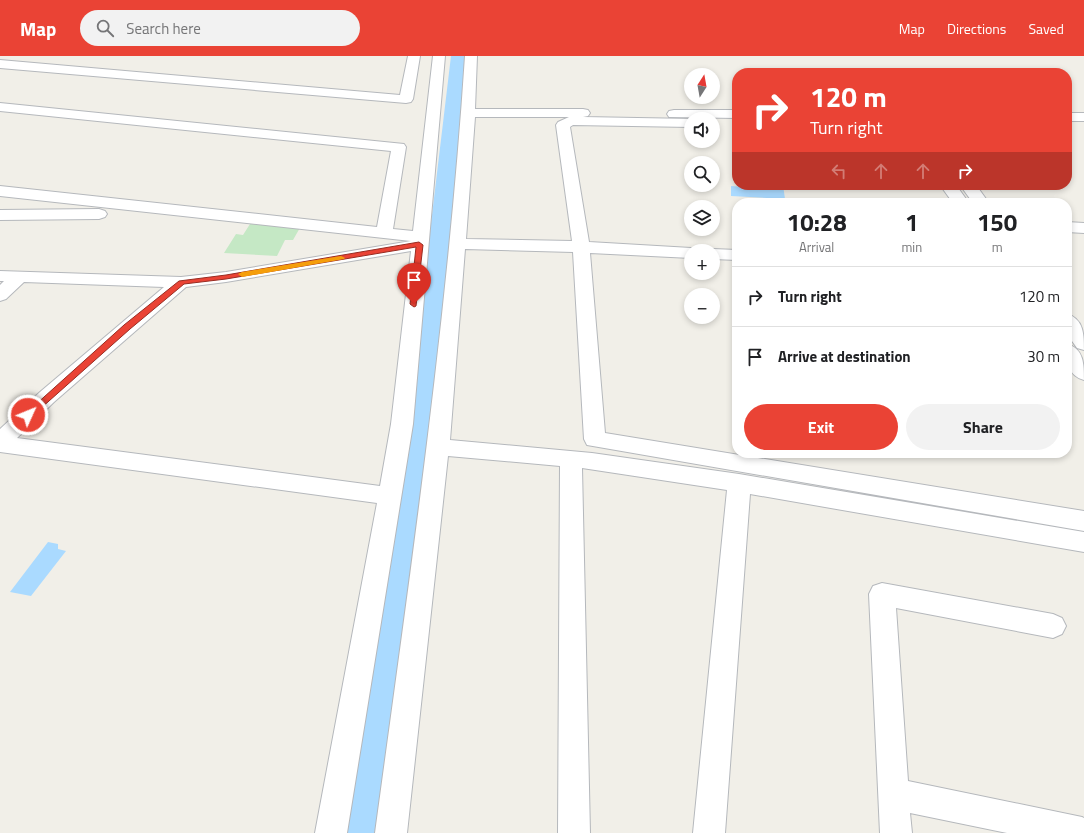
<!DOCTYPE html>
<html lang="en">
<head>
<meta charset="utf-8">
<style>
	body { margin:0; font-family:"Titillium Web",sans-serif; background:#f2f2f2; color:#202124; height:100vh; display:flex; flex-direction:column; font-size:15px; white-space:nowrap }
	* { box-sizing:border-box; margin:0 }
	p { font-size:13px; color:#757577 }
	.icon { flex:none; width:22px; height:22px; fill:none; stroke:currentColor; stroke-width:2; stroke-linecap:round; stroke-linejoin:round }
	.map { position:relative; flex:1; overflow:hidden }
	.panel { position:absolute; left:732px; top:142px; width:340px; height:260px; display:flex; flex-direction:column; background:#fff; border-radius:16px; box-shadow:0 2px 6px #0003 }
	.panel>* { flex:none }
	.guide { position:absolute; left:732px; top:12px; width:340px; height:122px; border-radius:16px; box-shadow:0 2px 6px #0003; background:#ea4335; color:#fff; overflow:hidden }
	.needle { width:26px; rotate:11deg }
	.fabs { position:absolute; left:684px; top:12px; display:grid; gap:8px }
	.fabs a { display:grid; place-items:center; width:36px; height:36px; border-radius:50%; background:#fff; box-shadow:0 2px 6px #0003; font-size:20px }
	.pin { position:absolute; display:grid; place-items:center; width:34px; height:34px; color:#fff; margin:-41px -17px; border-radius:50% 50% 50% 0; rotate:-45deg; box-shadow:0 0 4px #0007 }
	.pin .icon { rotate:45deg }
	.me { position:absolute; width:44px; margin:-22px; rotate:46deg; stroke-linejoin:round; filter:drop-shadow(0 0 3px #0008) }
	.turn { display:flex; align-items:center; gap:14px; height:84px; padding:0 12px; font-size:18px }
	.turn .icon { width:52px; height:52px; stroke-width:2.5 }
	.turn b { display:block; font-size:28px; line-height:34px }
	.lanes { display:flex; align-items:center; height:38px; padding:0 12px; background:#0003; justify-content:center; gap:20px; direction:ltr }
	.lanes .off { opacity:.35 }
	.eta { display:flex; justify-content:space-evenly; align-items:center; height:68px; text-align:center }
	.eta b { font-size:24px; font-weight:700; line-height:28px }
	.primary-button { display:flex; gap:8px; margin-top:auto; padding:8px 12px }
	.primary-button a { flex:1; height:46px; border-radius:24px; background:#ea4335; color:#fff; font-size:16px; font-weight:700; line-height:46px; text-align:center }
	.primary-button a+a { background:#f2f2f2; color:#202124 }
	ul { padding:0; list-style:none }
	li { display:flex; align-items:center; gap:12px; height:60px; padding:0 12px; border-top:1px solid #e0e0e0 }
	li div { flex:1 }
	li b { display:block; font-size:15px }
	li em { font-style:normal }
	header { display:flex; align-items:center; gap:24px; box-sizing:border-box; height:56px; padding:0 20px; background:#ea4335; color:#fff }
	header strong { font-size:19px }
	nav { display:flex; gap:22px; margin-inline-start:auto; font-size:14px }
	.search { width:280px; height:36px; background:#f2f2f2; display:flex; align-items:center; gap:10px; box-sizing:border-box; padding:0 14px; border-radius:22px; color:#757577; font-size:15px }
	.map>svg:first-child { display:block }
	.green { fill:#c5e8c5 }
	.water { fill:#aadaff }
	.lines { fill:none; stroke-linecap:round; stroke-linejoin:round }
	.canal { fill:#aadaff; fill-rule:evenodd }
	.minor-casing { stroke:#b5b8bc; stroke-width:2 }
	.minor { fill:#fff; fill-rule:evenodd }
	.route { fill:#ea4335; stroke:#982c22 }
	.slow { fill:#f59e0b }
</style>
</head>
<body>
<header>
<strong>Map</strong>
<div class="search"><svg class="icon" aria-label="search" viewBox="0 0 24 24"><circle cx="10" cy="10" r="6"/><path d="M15 15l6 6"/></svg>Search here</div>
<nav><a>Map</a><a>Directions</a><a>Saved</a></nav>
</header>
<div class="map">
<svg width="1084" height="777" viewBox="0 0 1084 777">
	<rect width="100%" height="100%" fill="#f1efe8"/>
	<!-- green -->
	<path class="green" d="M 250,168 L 301,170 L 293,184 L 285,184 L 277,200 L 224,197 L 236,178 L 243,179 Z"/>
	<!-- water -->
	<path class="water" d="M 745,129 L 783,129 L 785,143 L 731,140 L 731,130 L 745,131 Z
		M 48,486 L 58,488 L 58,493 L 66,495 L 31,540 L 10,536 Z"/>
	<g class="lines">
		<!-- canal -->
		<path class="canal" d="M 451,0 L 467,0 L 441,301 L 386,777 L 342,777 L 415,301 Z"/>
		<defs>
			<path id="minor" d="M 408,0 L 420,0 L 413,43 L 411,46 L 406,47 L 0,12 L 0,4 L 400,39 Z
				M 433,0 L 445,0 L 413,368 L 347,777 L 315,777 L 377,447 L 0,396 L 0,373 L 40,336 L 164,231 L 24,226 L 6,243 L 0,245 L 0,229 L 4,225 L 0,225 L 0,215 L 181,221 L 226,216 L 411,185 L 0,140 L 0,130 L 377,171 L 391,95 L 0,55 L 0,47 L 404,88 L 406,91 L 393,173 L 413,175 ZM 411,195 L 391,368 L 380,430 L 17,382 L 54,346 L 186,231 L 226,226 Z
				M 465,0 L 477,0 L 475,53 L 583,53 L 588,54 L 590,57 L 588,60 L 583,61 L 692,63 L 691,71 L 573,69 L 570,71 L 589,186 L 691,192 L 698,195 L 691,195 L 691,202 L 590,197 L 605,377 L 1084,455 L 1084,475 L 587,389 L 584,383 L 573,196 L 465,193 L 450,384 L 592,397 L 739,418 L 1084,476 L 1084,496 L 750,438 L 725,777 L 693,777 L 727,434 L 582,412 L 590,777 L 558,777 L 560,410 L 448,400 L 407,777 L 375,777 C 410,519 448,260 465,0 ZM 475,61 L 569,61 L 558,66 L 556,69 L 572,185 L 466,183 Z
				M 674,54 L 737,54 L 737,62 L 669,61 L 667,58 L 669,55 Z
				M 1067,57 L 1084,57 L 1084,65 L 1067,65 Z
				M 940,129 L 956,129 L 969,147 L 953,147 Z
				M 960,129 L 976,129 L 989,147 L 973,147 Z
				M 99,153 L 105,155 L 107,158 L 105,161 L 99,163 L 0,164 L 0,154 Z
				M 1067,166 L 1084,167 L 1084,177 L 1067,176 Z
				M 713,193 L 737,194 L 737,204 L 713,203 L 713,195 L 706,195 Z
				M 1067,258 C 1084,263 1084,279 1084,294 L 1077,292 L 1067,278 Z
				M 1067,288 C 1084,293 1084,308 1084,324 C 1066,319 1067,303 1067,288 Z
				M 882,527 L 1053,558 L 1062,562 L 1066,570 L 1062,578 L 1053,582 L 896,552 L 908,725 L 1082,761 L 1084,762 L 1084,777 L 1007,777 L 910,757 L 912,777 L 880,777 L 869,538 L 873,530 Z"/>
		</defs>
		<!-- minor casing -->
		<use href="#minor" class="minor-casing"/>
		<!-- minor -->
		<use href="#minor" class="minor"/>
	</g>
	<!-- route -->
	<path class="route" d="M 419,186 L 423,189 L 416,250 L 414,251 L 410,248 L 416,191 L 226,223 L 184,228 L 130,273 L 31,361 L 28,362 L 24,359 L 124,269 L 179,225 L 226,219 Z"/>
	<!-- slow -->
	<path class="slow" d="M 341,200 L 345,202 L 344,203 L 242,221 L 238,218 L 242,216 Z"/>
</svg>
<div class="fabs">
<a><svg class="needle" viewBox="-14 -14 28 28"><path d="M0-13l5 13h-10z" fill="#e53935"/><path d="M0 13l5-13h-10z" fill="#757577"/></svg></a>
<a><svg class="icon" aria-label="sound" viewBox="0 0 24 24"><path d="M4 9h4l5-4v14l-5-4H4zM17 9q2 3 0 6"/></svg></a>
<a><svg class="icon" aria-label="search" viewBox="0 0 24 24"><circle cx="10" cy="10" r="6"/><path d="M15 15l6 6"/></svg></a>
<a><svg class="icon" aria-label="layers" viewBox="0 0 24 24"><path d="M12 4l9 5-9 5-9-5zM3 14l9 5 9-5"/></svg></a>
<a>+</a>
<a>−</a>
</div>
<div class="pin" style="left:414px;top:248px;background:#d93025"><svg class="icon" aria-label="arrive" viewBox="0 0 24 24"><path d="M6 21V4h12l-3 4 3 4H6"/></svg></div>
<svg class="me" style="left:28px;top:359px" viewBox="-20 -20 40 40"><circle r="17" fill="#ea4335" stroke="#fff" stroke-width="3"/><path d="M0-11L8 9 0 5-8 9z" fill="#fff"/></svg>
<div class="guide">
<div class="turn"><svg class="icon" aria-label="right" viewBox="0 0 24 24"><path d="M7 20v-9h11M14 6l5 5-5 5"/></svg><div><b>120 m</b>Turn right</div></div>
<div class="lanes"><svg class="icon off" aria-label="left" viewBox="0 0 24 24"><path d="M17 20v-9H6M10 6l-5 5 5 5"/></svg><svg class="icon off" aria-label="ahead" viewBox="0 0 24 24"><path d="M12 20V5M6 11l6-6 6 6"/></svg><svg class="icon off" aria-label="ahead" viewBox="0 0 24 24"><path d="M12 20V5M6 11l6-6 6 6"/></svg><svg class="icon" aria-label="right" viewBox="0 0 24 24"><path d="M7 20v-9h11M14 6l5 5-5 5"/></svg></div>
</div>
<section class="panel">
<div class="eta">
<div><b>10:28</b><p>Arrival</p></div>
<div><b>1</b><p>min</p></div>
<div><b>150</b><p>m</p></div>
</div>
<ul>
<li><svg class="icon" aria-label="right" viewBox="0 0 24 24"><path d="M7 20v-9h11M14 6l5 5-5 5"/></svg><div><b>Turn right</b></div><em>120 m</em></li>
<li><svg class="icon" aria-label="arrive" viewBox="0 0 24 24"><path d="M6 21V4h12l-3 4 3 4H6"/></svg><div><b>Arrive at destination</b></div><em>30 m</em></li>
</ul>
<div class="primary-button"><a>Exit</a><a>Share</a></div>
</section>
</div>
</body>
</html>
